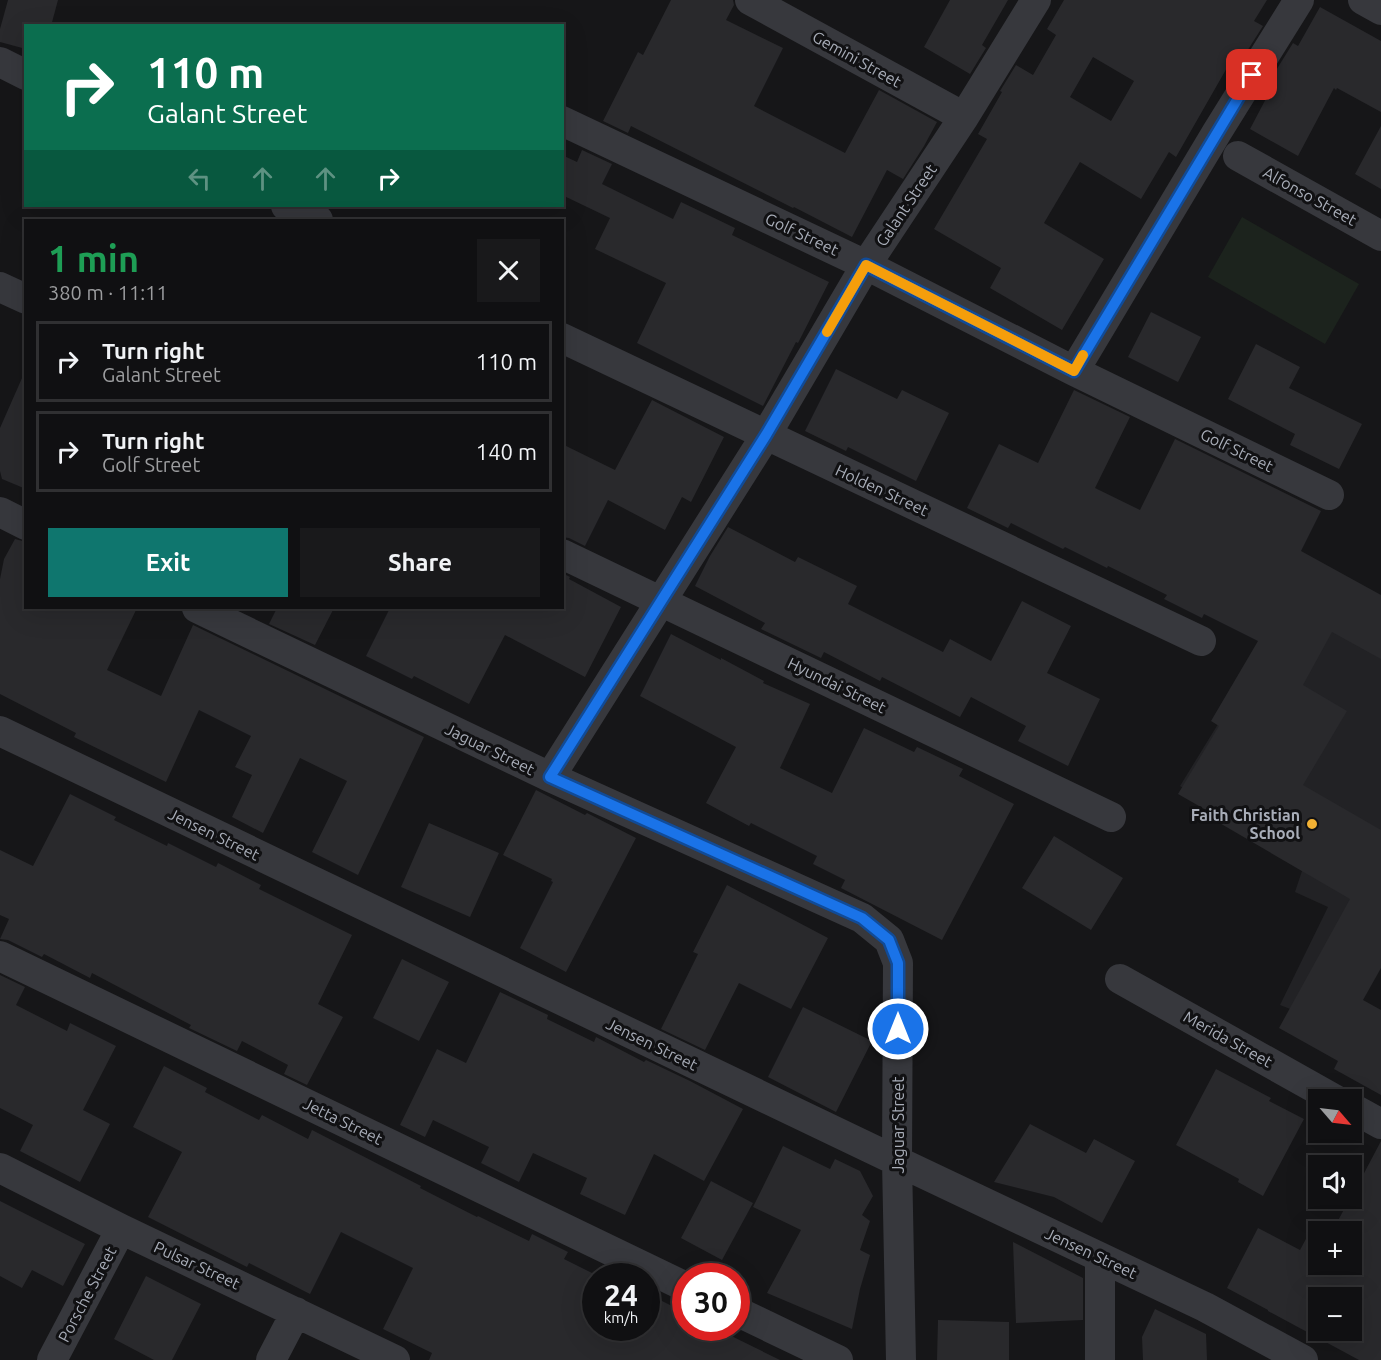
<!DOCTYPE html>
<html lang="en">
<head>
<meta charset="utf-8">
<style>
	body { margin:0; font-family:Ubuntu,sans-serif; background:#19191b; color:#f1f3f6; height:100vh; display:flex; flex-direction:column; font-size:22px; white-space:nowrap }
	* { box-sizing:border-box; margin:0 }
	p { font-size:20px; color:#9c9d9f }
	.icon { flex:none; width:33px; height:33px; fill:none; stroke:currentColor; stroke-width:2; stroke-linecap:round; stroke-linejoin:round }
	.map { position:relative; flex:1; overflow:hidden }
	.details { position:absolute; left:24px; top:219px; width:540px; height:390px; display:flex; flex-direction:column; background:#101012; border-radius:0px; box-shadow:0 6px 24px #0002,0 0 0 2px #303032 }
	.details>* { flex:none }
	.hud { position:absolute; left:24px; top:24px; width:540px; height:183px; border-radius:0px; box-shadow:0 6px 24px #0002,0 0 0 2px #303032; background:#0b6e4f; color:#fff; overflow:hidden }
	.needle { width:39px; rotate:118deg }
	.buttons { position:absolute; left:1308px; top:1089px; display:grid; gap:12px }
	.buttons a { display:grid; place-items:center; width:54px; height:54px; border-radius:0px; background:#101012; box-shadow:0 6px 24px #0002,0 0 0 2px #303032; font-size:30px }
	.speed { position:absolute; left:582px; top:1263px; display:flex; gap:12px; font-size:30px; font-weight:700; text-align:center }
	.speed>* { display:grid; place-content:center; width:78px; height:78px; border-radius:50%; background:#101012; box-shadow:0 6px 24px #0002,0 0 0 2px #303032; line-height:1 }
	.speed small { font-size:15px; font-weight:400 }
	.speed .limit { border:9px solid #d22; background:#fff; color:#111 }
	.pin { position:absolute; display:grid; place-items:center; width:51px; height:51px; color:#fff; margin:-26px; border-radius:12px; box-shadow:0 3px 9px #0006 }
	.me { position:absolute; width:66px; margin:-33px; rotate:0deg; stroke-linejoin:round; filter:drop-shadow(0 0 4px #0008) }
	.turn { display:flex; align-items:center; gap:21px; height:126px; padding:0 24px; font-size:27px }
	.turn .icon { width:78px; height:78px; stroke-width:2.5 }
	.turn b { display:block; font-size:42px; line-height:51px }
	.lanes { display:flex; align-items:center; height:57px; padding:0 24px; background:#0003; justify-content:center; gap:30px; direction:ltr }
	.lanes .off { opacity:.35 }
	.round { display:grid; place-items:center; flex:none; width:63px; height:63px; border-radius:0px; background:#19191b }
	.head { display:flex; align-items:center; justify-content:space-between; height:102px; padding:0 24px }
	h1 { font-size:36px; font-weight:700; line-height:45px; color:#1e9e55 }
	.cta { display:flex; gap:12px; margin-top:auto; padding:12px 24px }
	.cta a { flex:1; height:69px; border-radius:0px; background:#0f766e; color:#fff; font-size:24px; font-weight:700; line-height:69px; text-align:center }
	.cta a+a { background:#19191b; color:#f1f3f6 }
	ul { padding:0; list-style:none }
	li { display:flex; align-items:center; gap:18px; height:81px; margin:0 12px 9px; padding:0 12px; border:3px solid #303032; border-radius:0px }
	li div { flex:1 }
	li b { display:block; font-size:22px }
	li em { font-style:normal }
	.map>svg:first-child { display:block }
	.built { fill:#222225 }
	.green { fill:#1c231d }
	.building { fill:#29292c; fill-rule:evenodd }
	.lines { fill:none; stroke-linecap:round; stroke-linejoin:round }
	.street { stroke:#37383d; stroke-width:30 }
	.route-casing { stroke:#114b97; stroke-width:15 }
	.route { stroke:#1a73e8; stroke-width:10 }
	.slow { stroke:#f59e0b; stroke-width:10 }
	.poi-dot { fill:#f2b134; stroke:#111113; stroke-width:2 }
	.labels { text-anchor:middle; stroke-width:6; stroke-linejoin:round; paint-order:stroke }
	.street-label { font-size:16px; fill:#a8adb8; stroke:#111113 }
	.poi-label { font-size:16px; font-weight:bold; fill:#a8adb8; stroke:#111113; text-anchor:end }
</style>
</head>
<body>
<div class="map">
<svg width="1381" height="1360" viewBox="0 0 1381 1360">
	<rect width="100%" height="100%" fill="#161618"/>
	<!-- built -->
	<path class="built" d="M 1312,571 L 1381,612 L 1381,911 L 1321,1021 L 1280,1005 L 1328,907 L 1295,892 L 1305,862 L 1180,786 Z"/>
	<!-- green -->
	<path class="green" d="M 1242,217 L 1359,284 L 1325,344 L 1208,277 Z"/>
	<!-- building -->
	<path class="building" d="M 8,0 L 58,0 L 51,26 L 26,26 L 26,49 L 0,42 L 0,29 Z
		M 671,0 L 733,0 L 734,5 L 726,20 L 783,48 L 754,106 L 845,153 L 879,90 L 937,122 L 924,146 L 903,179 L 887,170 L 852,237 L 794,207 L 793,208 L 631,126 L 628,133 L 603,121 L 638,52 L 643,55 Z
		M 950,0 L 1008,0 L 982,45 L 986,48 L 970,74 L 924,47 Z
		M 1064,0 L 1267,0 L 1254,21 L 1263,26 L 1235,70 L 1228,66 L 1176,157 L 1169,152 L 1141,199 L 1080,162 L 1044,223 L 1104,259 L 1062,330 L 990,288 L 1001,268 L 934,229 L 987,139 L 978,134 L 1002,92 L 1000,91 L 1016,65 L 1033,75 L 1056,35 L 1047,29 ZM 1093,57 L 1134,81 L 1111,121 L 1070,97 Z
		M 1320,7 L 1381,41 L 1381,112 L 1337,88 L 1336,90 L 1334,88 L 1298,156 L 1250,129 L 1270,91 L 1265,88 L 1293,43 L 1298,46 Z
		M 1381,126 L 1381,189 L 1355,174 Z
		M 582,150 L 612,164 L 602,184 L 673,219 L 681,202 L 735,228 L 732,235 L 829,282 L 798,343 L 796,342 L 763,406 L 637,343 L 666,283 L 595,249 L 610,218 L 562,195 L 562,155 L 577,162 Z
		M 1151,312 L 1201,337 L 1178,382 L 1128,357 Z
		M 1256,344 L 1300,367 L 1289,388 L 1362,424 L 1339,469 L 1290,445 L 1295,434 L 1228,399 Z
		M 26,369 L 26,489 L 2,479 L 0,471 L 0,428 Z
		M 836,369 L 897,399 L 902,390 L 949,413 L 916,481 L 848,447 L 846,451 L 805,431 Z
		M 1074,390 L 1130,417 L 1095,488 L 1140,510 L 1175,439 L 1321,511 L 1301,551 L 1381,595 L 1381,659 L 1332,632 L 1303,685 L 1347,711 L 1303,785 L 1381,830 L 1381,968 L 1363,1000 L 1381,1010 L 1381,1095 L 1334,1069 L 1338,1061 L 1279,1028 L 1350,899 L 1211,818 L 1213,814 L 1178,794 L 1219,726 L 1211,721 L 1258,641 L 1204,614 L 1202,618 L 1164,599 L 1167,595 L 1108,566 L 1107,568 L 1065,547 L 1063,549 L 1011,523 L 1008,528 L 967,508 L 999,444 L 1038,463 Z
		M 652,400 L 724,437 L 691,502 L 682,497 L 665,530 L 608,500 L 585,546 L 569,538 L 562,537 L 562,444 L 615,470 Z
		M 728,527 L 795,562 L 798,557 L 857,586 L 848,604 L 943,652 L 950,639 L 991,661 L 1022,601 L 1071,626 L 1047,673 L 1100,699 L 1068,766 L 1018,741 L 1026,726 L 971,697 L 960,717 L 882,677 L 880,681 L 824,652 L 821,658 L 761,629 L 765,623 L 695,586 L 710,556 Z
		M 15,539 L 26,542 L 26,608 L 137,608 L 107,670 L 161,696 L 193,625 L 424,737 L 358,875 L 312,852 L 347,781 L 300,758 L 263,833 L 232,817 L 252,775 L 235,767 L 251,736 L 199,710 L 166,782 L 74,737 L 76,733 L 0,694 L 0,579 L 4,559 Z
		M 562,573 L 570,577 L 569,579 L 621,607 L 585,677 L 505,635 L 469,704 L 414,676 L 412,679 L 366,656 L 390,608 L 562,608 Z
		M 277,608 L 334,608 L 315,645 L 269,624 Z
		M 671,634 L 721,660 L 721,658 L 764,681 L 763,683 L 810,704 L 780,768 L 832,793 L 864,728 L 914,752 L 917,747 L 963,769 L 959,776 L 1014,804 L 942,940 L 841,888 L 845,880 L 813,864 L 817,856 L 751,823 L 749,826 L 706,803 L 736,747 L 640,696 Z
		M 536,790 L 585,815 L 587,813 L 636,838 L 566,972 L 520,948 L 553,882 L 551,881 L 552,879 L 503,855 Z
		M 70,794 L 116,817 L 114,820 L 167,846 L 168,843 L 216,867 L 218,863 L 261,885 L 259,889 L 352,935 L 318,1004 L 343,1017 L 307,1085 L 284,1074 L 288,1065 L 242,1041 L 237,1051 L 189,1028 L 191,1025 L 92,973 L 90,978 L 44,954 L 42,957 L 8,940 L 0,939 L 9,919 L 0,915 L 0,850 L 33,866 Z
		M 429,823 L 499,853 L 470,917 L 401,887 Z
		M 1054,836 L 1123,878 L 1091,930 L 1022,888 Z
		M 727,885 L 828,938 L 791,1009 L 739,983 L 705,1050 L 661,1029 L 698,954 L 693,952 Z
		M 402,959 L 449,982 L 419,1041 L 373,1018 Z
		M 0,975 L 25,987 L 16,1005 L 67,1031 L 70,1023 L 116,1046 L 83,1110 L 110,1124 L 80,1182 L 20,1151 L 33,1125 L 0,1108 Z
		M 500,992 L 548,1015 L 547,1019 L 594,1042 L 596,1037 L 644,1062 L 646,1060 L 690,1081 L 743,1109 L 704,1181 L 654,1154 L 625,1215 L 580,1194 L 587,1178 L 533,1153 L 519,1182 L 481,1163 L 489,1147 L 433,1120 L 425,1137 L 400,1125 L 437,1049 L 466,1063 Z
		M 803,1007 L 872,1041 L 836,1112 L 768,1077 Z
		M 164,1066 L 207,1088 L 205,1092 L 259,1120 L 262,1115 L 308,1139 L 312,1130 L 421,1186 L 420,1188 L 477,1217 L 478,1216 L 529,1241 L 532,1234 L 568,1252 L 564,1259 L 596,1275 L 596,1328 L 646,1328 L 646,1293 L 686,1313 L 686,1328 L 715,1328 L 780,1360 L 429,1360 L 432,1353 L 383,1329 L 413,1268 L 341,1232 L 310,1294 L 249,1263 L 247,1267 L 148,1217 L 182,1152 L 133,1127 Z
		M 1216,1069 L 1271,1098 L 1269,1101 L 1304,1119 L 1263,1196 L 1238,1182 L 1239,1179 L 1176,1145 Z
		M 1030,1124 L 1086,1153 L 1094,1139 L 1135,1161 L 1102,1223 L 1054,1197 L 994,1182 Z
		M 1381,1141 L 1381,1360 L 1359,1360 L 1268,1311 L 1268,1310 L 1227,1288 L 1258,1228 L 1300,1250 L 1307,1237 L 1318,1243 L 1318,1264 L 1352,1264 L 1352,1232 L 1332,1232 L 1350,1198 L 1352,1198 L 1352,1196 ZM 1318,1298 L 1352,1298 L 1352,1330 L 1318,1330 Z
		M 783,1146 L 830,1169 L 835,1159 L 860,1171 L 873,1196 L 862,1215 L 870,1221 L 860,1250 L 870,1255 L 860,1289 L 852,1329 L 767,1293 L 801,1230 L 753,1207 Z
		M 711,1181 L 753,1203 L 722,1260 L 681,1238 Z
		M 0,1201 L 85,1244 L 63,1286 L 32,1270 L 22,1288 L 0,1276 Z
		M 1013,1242 L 1083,1278 L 1083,1320 L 1016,1323 Z
		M 146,1276 L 201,1304 L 172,1360 L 154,1360 L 114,1339 Z
		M 1155,1309 L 1206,1334 L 1207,1360 L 1143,1360 L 1142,1337 Z
		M 938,1320 L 1009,1322 L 1009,1360 L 937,1360 Z"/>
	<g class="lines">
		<!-- street -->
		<path class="street" d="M 750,0 L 964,117
			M 1363,0 L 1381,10
			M 0,62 L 26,75
			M 562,121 L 866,265 L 1074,371 L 1329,495
			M 1238,156 L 1381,236
			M 286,206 L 318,220
			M 0,287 L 26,299
			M 562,338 L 1201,641
			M 1074,371 L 1217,132 L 1299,0
			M 0,512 L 26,525
			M 562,554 L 1111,817
			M 197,608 L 550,777 L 862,918 L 889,940 L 898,963 L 897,1161 L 901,1360
			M 0,731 L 897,1161 L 1205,1307 L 1303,1360
			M 550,777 L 766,435 L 866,265 L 964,117 L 1036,0
			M 0,956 L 686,1287
			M 1120,979 L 1336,1100
			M 1352,1108 L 1381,1124
			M 0,1168 L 121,1229 L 395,1360
			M 1100,1258 L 1100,1360
			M 736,1311 L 838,1360
			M 52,1360 L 121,1229
			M 271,1360 L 296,1312"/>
	</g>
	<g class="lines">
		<defs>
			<path id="route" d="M 898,1029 L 898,963 L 889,940 L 862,918 L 550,777 L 766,435 L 866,265 L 1074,371 L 1252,75"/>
		</defs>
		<!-- route casing -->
		<use href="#route" class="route-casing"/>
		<!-- route -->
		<use href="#route" class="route"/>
		<!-- slow -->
		<path class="slow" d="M 827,332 L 866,265 L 1074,371 L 1083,355"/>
	</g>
	<!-- markers -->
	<circle class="poi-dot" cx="1312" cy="824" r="6"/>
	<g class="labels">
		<!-- street labels -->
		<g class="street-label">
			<text transform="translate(857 59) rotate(29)" y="6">Gemini Street</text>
			<text transform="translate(1310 196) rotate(29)" y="6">Alfonso Street</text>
			<text transform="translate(906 205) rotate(-56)" y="6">Galant Street</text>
			<text transform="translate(802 234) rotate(25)" y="6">Golf Street</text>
			<text transform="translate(1237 450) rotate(26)" y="6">Golf Street</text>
			<text transform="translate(882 490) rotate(25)" y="6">Holden Street</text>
			<text transform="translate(837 685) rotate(26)" y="6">Hyundai Street</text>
			<text transform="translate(490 749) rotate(26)" y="6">Jaguar Street</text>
			<text transform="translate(214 834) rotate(26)" y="6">Jensen Street</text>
			<text transform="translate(1228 1039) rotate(29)" y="6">Merida Street</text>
			<text transform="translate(652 1044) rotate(26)" y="6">Jensen Street</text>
			<text transform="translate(343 1121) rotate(26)" y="6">Jetta Street</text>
			<text transform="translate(898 1125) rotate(-90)" y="6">Jaguar Street</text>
			<text transform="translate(1091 1253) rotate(25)" y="6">Jensen Street</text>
			<text transform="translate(197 1265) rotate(25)" y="6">Pulsar Street</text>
			<text transform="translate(87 1294) rotate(-62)" y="6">Porsche Street</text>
		</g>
		<!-- poi labels -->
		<g class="poi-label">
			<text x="1300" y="821">Faith Christian<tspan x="1300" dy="18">School</tspan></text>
		</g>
	</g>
</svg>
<div class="buttons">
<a><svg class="needle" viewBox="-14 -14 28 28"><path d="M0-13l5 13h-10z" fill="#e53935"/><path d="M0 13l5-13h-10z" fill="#9c9d9f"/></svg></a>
<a><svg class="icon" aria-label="sound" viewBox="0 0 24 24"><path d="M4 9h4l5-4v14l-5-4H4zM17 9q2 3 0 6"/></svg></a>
<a>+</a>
<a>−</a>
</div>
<div class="speed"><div>24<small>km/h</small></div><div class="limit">30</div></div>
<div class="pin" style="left:1252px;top:75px;background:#d93025"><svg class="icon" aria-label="arrive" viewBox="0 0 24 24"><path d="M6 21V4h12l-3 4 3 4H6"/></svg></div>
<svg class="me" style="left:898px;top:1029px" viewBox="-20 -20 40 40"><circle r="17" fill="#1a73e8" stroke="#fff" stroke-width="3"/><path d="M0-11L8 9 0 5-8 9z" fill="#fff"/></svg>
<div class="hud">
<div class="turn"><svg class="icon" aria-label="right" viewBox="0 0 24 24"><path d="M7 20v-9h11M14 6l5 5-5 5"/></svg><div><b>110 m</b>Galant Street</div></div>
<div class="lanes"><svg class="icon off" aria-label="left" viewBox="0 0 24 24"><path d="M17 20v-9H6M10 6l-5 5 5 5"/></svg><svg class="icon off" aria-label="ahead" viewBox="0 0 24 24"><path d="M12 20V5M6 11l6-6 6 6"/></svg><svg class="icon off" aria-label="ahead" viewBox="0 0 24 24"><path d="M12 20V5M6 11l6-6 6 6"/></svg><svg class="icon" aria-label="right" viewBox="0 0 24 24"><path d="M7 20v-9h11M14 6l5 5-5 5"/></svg></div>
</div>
<section class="details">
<div class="head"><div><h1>1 min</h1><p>380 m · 11:11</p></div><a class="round"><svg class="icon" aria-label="close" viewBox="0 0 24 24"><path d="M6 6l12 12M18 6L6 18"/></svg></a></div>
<ul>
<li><svg class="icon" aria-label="right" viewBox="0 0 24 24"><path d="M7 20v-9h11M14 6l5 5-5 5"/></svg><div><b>Turn right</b><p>Galant Street</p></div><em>110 m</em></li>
<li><svg class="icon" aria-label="right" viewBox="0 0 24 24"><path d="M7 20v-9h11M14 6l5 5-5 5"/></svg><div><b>Turn right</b><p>Golf Street</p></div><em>140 m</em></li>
</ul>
<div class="cta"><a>Exit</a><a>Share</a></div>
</section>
</div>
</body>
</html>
